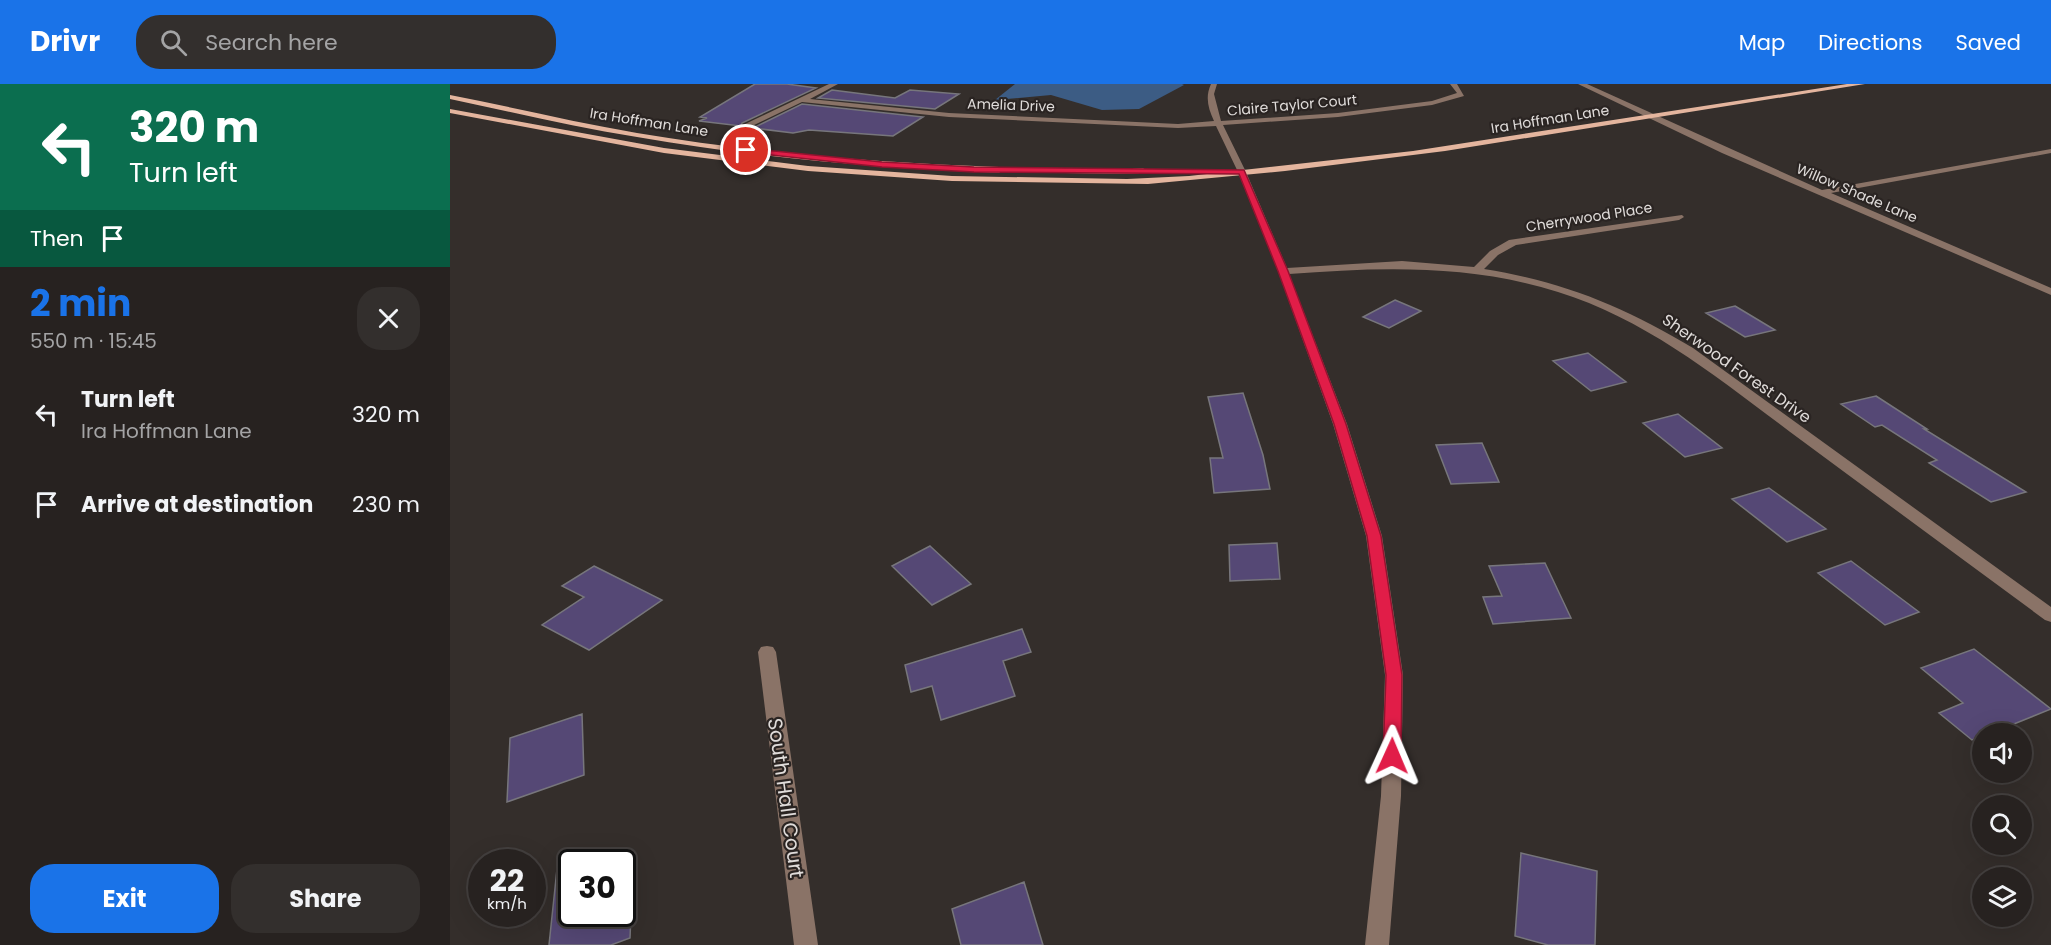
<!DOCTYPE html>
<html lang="en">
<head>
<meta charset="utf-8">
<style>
	body { margin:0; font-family:Poppins,sans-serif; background:#332f2d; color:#f1f3f6; height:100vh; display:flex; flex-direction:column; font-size:22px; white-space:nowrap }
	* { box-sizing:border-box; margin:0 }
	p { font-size:20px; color:#a4a4a5 }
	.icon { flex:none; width:33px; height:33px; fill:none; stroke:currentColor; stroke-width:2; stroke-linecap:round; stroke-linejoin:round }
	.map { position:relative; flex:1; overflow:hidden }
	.side { display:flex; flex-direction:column; background:#272220; width:450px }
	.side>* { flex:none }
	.top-card { background:#0b6e4f; color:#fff; overflow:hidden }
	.fabs { position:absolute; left:1522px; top:639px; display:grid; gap:12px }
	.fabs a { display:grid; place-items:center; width:60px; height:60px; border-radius:50%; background:#272220; box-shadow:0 6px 24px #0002,0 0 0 2px #433f3e; font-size:30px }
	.speed { position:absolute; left:18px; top:765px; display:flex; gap:12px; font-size:30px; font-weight:700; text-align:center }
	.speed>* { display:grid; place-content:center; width:78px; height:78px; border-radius:50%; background:#272220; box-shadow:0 6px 24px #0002,0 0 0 2px #433f3e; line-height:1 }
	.speed small { font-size:15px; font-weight:400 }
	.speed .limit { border:3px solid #111; border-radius:9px; background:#fff; color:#111 }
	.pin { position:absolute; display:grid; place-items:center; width:51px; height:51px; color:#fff; margin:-26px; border:3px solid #fff; border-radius:50%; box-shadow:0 2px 6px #0007 }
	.me { position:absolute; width:66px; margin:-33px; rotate:1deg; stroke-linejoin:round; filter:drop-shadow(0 0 4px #0008) }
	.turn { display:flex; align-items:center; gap:21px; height:126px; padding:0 30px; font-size:27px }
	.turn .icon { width:78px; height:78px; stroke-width:2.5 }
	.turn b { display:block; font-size:42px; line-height:51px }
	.then { display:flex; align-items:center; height:57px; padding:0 30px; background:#0003; gap:12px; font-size:22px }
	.round { display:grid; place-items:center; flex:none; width:63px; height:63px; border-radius:24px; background:#332f2d }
	.overview { display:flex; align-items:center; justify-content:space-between; height:102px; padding:0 30px }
	h1 { font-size:36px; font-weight:700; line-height:45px; color:#1a73e8 }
	.cta { display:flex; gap:12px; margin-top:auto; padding:12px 30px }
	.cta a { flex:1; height:69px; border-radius:24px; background:#1a73e8; color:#fff; font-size:24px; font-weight:700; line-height:69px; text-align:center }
	.cta a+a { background:#332f2d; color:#f1f3f6 }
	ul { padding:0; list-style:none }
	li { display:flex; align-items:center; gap:18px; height:90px; padding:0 30px }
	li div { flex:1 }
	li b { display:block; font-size:22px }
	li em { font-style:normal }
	header { display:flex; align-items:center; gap:36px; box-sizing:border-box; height:84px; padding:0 30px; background:#1a73e8; color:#fff }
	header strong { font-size:28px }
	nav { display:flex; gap:33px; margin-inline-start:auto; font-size:21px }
	.search { width:420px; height:54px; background:#332f2d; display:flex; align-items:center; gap:15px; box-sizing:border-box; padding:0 21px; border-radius:24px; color:#a4a4a5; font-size:22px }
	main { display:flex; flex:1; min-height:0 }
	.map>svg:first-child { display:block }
	.water { fill:#3c5c84 }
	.building { fill:#554875; stroke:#77767c; stroke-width:1.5 }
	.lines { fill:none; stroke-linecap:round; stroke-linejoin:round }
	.minor { fill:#8a7367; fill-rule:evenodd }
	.major { fill:#e4b59e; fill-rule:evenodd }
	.route { fill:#e11d48; stroke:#92132f; stroke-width:1.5 }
	.labels { text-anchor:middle; stroke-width:4.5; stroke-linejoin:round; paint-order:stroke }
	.far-street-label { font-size:14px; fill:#e0dcda; stroke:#2a2422 }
	.street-label { font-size:16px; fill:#e0dcda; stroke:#2a2422 }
	.near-street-label { font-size:20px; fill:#e0dcda; stroke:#2a2422 }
</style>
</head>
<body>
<header>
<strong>Drivr</strong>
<div class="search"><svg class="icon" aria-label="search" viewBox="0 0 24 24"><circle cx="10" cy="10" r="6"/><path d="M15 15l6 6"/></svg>Search here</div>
<nav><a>Map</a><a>Directions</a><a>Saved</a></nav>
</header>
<main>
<section class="side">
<div class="top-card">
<div class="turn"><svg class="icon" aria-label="left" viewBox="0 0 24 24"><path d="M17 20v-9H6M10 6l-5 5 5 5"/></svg><div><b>320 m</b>Turn left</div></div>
<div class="then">Then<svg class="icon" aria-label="arrive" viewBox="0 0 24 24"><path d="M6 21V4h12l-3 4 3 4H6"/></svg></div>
</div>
<div class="overview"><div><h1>2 min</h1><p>550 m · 15:45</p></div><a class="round"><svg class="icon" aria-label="close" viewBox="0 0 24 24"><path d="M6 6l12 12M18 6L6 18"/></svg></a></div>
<ul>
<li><svg class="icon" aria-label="left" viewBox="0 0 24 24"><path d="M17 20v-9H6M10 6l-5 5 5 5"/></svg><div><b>Turn left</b><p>Ira Hoffman Lane</p></div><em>320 m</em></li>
<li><svg class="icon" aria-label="arrive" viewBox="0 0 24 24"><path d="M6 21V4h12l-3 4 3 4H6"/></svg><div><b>Arrive at destination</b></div><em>230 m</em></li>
</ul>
<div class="cta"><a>Exit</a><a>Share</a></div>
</section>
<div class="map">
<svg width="1601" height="861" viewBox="0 0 1601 861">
	<rect width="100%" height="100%" fill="#342e2b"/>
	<!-- water -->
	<path class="water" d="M 565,0 L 732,0 L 734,1 L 689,25 L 652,26 L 601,11 L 545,16 Z"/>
	<!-- building -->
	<path class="building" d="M 305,0 L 337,0 L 366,4 L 292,39 L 291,42 L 249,37 L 257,34 L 250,33 Z
		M 382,6 L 445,14 L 460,6 L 509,10 L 485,25 L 368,14 Z
		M 352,20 L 473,33 L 443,52 L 359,46 L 343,49 L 303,44 Z
		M 945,216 L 971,227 L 939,244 L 913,233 Z
		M 1285,222 L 1325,246 L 1295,253 L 1256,229 Z
		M 1138,269 L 1176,298 L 1141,307 L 1103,277 Z
		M 793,309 L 813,371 L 820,405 L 764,409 L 760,374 L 773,374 L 758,313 Z
		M 1426,312 L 1477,345 L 1474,345 L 1576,408 L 1541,418 L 1479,379 L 1487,376 L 1432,341 L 1425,343 L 1391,320 Z
		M 1228,330 L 1272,364 L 1235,373 L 1193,339 Z
		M 1032,359 L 1049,398 L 1001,400 L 986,361 Z
		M 1319,404 L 1376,445 L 1337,458 L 1282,415 Z
		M 827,459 L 830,495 L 780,497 L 779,461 Z
		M 480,462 L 521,500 L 482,521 L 442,482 Z
		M 1401,477 L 1469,528 L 1435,541 L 1368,489 Z
		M 1095,479 L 1121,534 L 1043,540 L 1033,513 L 1052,512 L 1039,482 Z
		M 144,482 L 212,516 L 139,566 L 92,541 L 134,513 L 112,502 Z
		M 572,545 L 581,568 L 553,577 L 565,612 L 491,636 L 482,602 L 461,608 L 455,581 Z
		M 1524,565 L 1601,625 L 1539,650 L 1533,650 L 1533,652 L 1522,656 L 1489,629 L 1513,619 L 1471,584 Z
		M 132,630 L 134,691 L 57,718 L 60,654 Z
		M 1071,769 L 1147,787 L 1145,861 L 1098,861 L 1065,852 Z
		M 107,785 L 122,786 L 122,830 L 181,830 L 180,854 L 161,861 L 99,861 Z
		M 574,798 L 593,861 L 511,861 L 502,825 Z"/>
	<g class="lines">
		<!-- minor -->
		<path class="minor" d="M 379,0 L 388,0 L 360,15 L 499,29 L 728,40 L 764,37 C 758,24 755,13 761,0 L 767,0 L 764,10 L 771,37 L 888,29 L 982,17 L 1007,9 L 1000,0 L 1007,0 L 1014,12 L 982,21 L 888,33 L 773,41 L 796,88 L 837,184 L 952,177 L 1024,183 L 1040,167 L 1059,156 L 1232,131 L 1234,133 L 1229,136 L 1066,161 L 1048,171 L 1034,185 C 1115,198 1174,223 1243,264 L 1601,523 L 1601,538 L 1595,536 C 1514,476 1432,416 1351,356 C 1274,299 1201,237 1108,208 C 1020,180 931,183 839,190 L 897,340 L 932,452 L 953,591 L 951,712 L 939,861 L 915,861 L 931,712 L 935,591 L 916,452 L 883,340 L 828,187 L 788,88 L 766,42 L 728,44 L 499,33 L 352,18 L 300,43 L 293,41 Z
			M 1128,0 L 1137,0 L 1372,106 L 1601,65 L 1601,69 L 1381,109 L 1601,204 L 1601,211 L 1272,69 Z
			M 317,562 L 323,563 L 326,568 L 368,861 L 344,861 L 308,568 L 311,563 Z"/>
		<!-- major -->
		<path class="major" d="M 1397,0 L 1415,0 L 995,67 L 835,87 L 698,100 L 502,97 L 358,87 L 214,69 L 0,29 L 0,25 L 214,64 L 358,82 L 502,92 L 677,95 L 739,92 L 963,67 Z
			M 0,11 C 62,23 124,38 187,49 C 307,69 428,79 549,83 L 553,86 L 549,89 C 428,84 307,74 187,53 C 124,43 62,28 0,15 Z
			M 618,84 L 693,84 L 697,87 L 693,90 L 615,89 L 615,85 Z"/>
	</g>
	<!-- route -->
	<path class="route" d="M 296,64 L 432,78 L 524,83 L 794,86 L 838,187 L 896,340 L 931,452 L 952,591 L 951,672 L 948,677 L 942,679 L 936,677 L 933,672 L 936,591 L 917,452 L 884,340 L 828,187 L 789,90 L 524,88 L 432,83 L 293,68 L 292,66 Z"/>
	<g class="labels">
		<!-- far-street labels -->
		<g class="far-street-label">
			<text transform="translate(561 21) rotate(2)" y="5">Amelia Drive</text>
			<text transform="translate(842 21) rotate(-5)" y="5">Claire Taylor Court</text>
			<text transform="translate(1100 35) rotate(-9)" y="5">Ira Hoffman Lane</text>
			<text transform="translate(199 38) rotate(9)" y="5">Ira Hoffman Lane</text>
			<text transform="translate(1407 109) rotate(23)" y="5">Willow Shade Lane</text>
			<text transform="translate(1139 133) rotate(-9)" y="5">Cherrywood Place</text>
		</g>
		<!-- street labels -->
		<g class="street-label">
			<text transform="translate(1287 284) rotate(35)" y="6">Sherwood Forest Drive</text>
		</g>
		<!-- near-street labels -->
		<g class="near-street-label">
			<text transform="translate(336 714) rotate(82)" y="7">South Hall Court</text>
		</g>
	</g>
</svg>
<div class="fabs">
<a><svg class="icon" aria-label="sound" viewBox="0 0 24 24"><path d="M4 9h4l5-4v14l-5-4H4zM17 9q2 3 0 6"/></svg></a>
<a><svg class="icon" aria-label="search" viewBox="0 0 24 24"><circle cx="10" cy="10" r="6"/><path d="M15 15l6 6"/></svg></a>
<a><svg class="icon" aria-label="layers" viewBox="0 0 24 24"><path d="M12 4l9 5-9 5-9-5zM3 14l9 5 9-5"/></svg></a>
</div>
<div class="speed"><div>22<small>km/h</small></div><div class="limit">30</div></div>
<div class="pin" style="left:296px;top:66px;background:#d93025"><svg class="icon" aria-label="arrive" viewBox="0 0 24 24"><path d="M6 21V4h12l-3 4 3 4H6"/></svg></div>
<svg class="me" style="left:942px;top:672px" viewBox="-20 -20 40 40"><path d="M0-17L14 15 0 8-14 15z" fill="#e11d48" stroke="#fff" stroke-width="4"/></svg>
</div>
</main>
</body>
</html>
